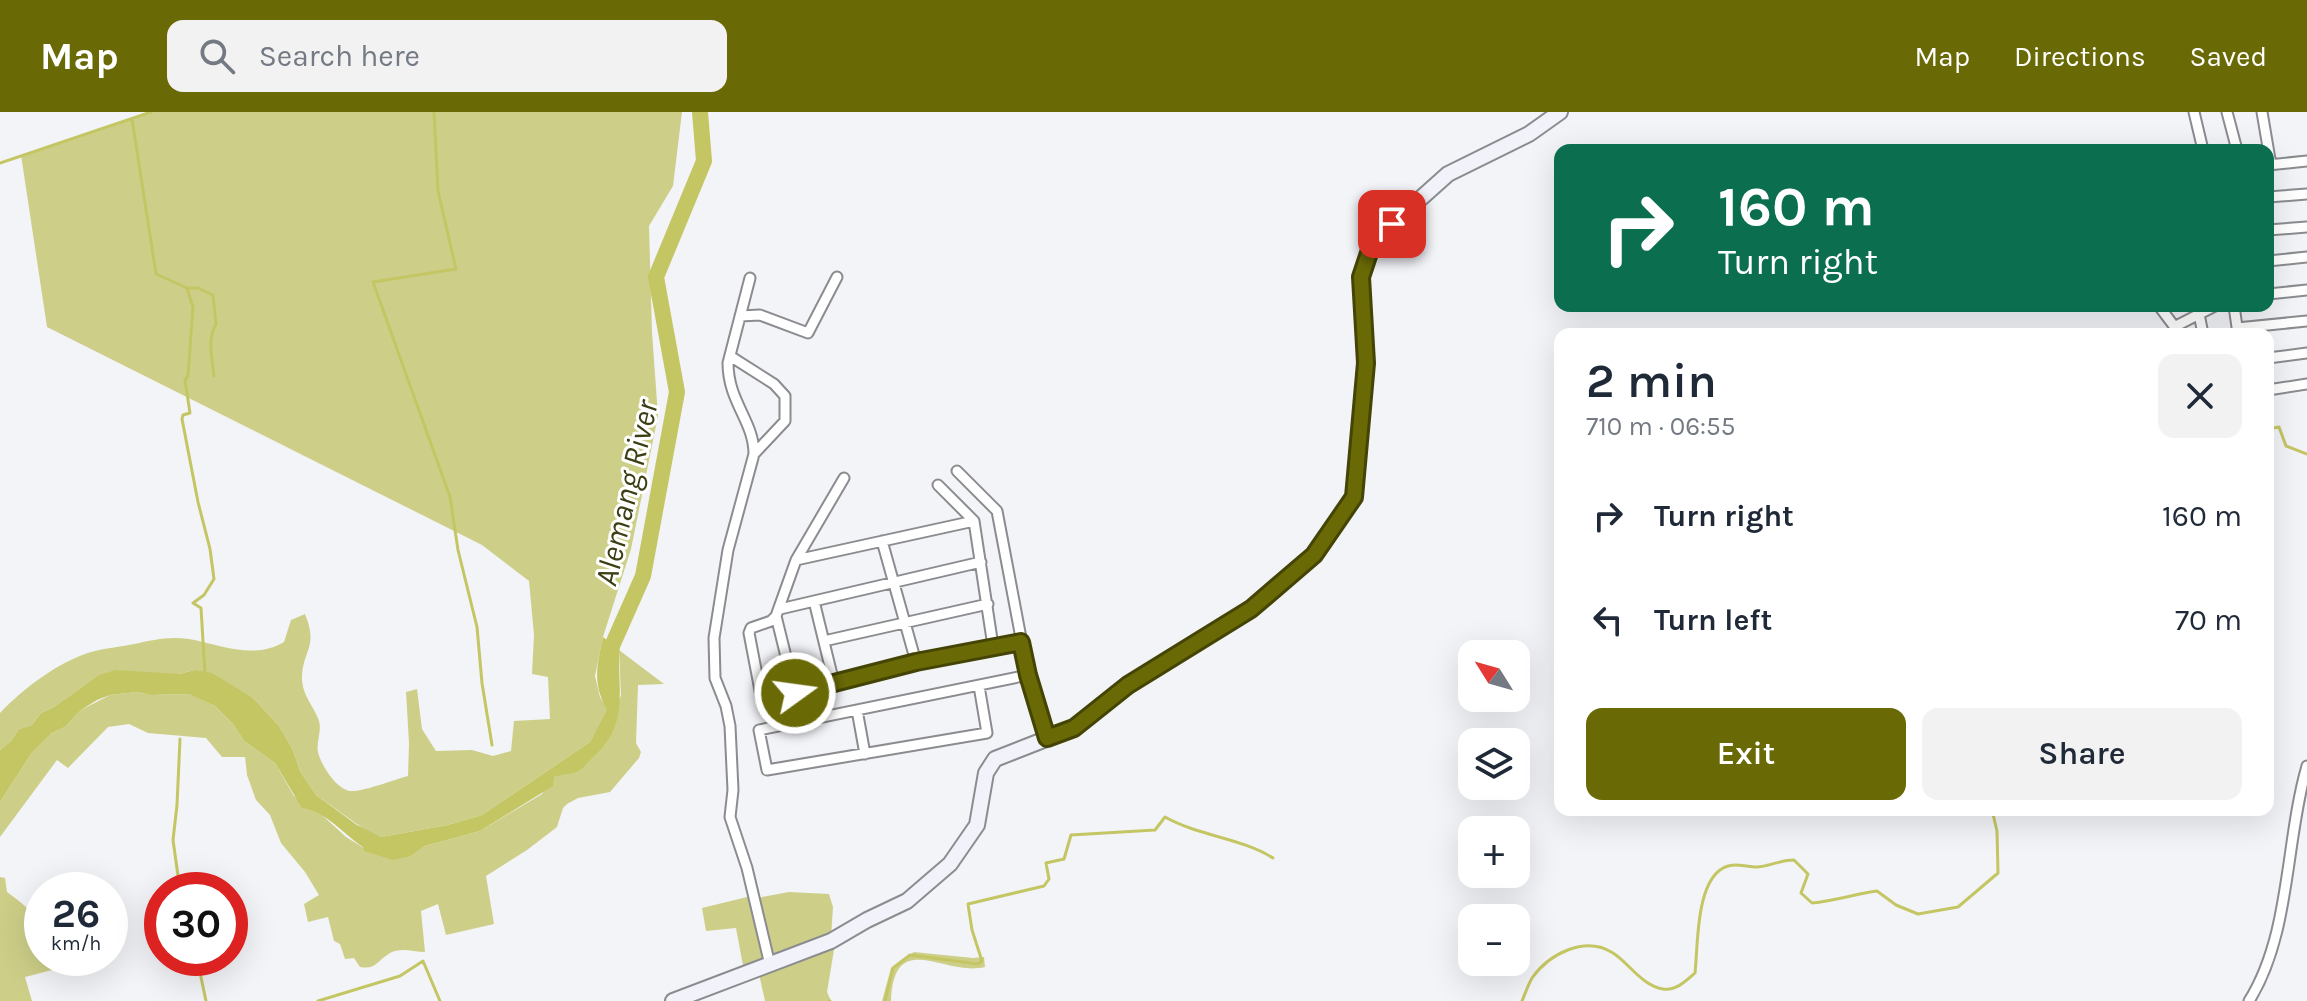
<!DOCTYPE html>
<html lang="en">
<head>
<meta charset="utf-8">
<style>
	body { margin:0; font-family:Karla,sans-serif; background:#f2f2f3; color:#1f2937; height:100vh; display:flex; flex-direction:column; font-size:30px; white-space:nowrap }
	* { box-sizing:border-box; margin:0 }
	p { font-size:26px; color:#747a83 }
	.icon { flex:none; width:44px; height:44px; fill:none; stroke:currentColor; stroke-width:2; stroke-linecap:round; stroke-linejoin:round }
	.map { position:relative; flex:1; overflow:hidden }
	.drawer { position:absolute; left:1554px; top:216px; width:720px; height:488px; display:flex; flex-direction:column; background:#fff; border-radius:16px; box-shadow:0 8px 32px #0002 }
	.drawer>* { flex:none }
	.hud { position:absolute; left:1554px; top:32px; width:720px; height:168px; border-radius:16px; box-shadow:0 8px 32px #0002; background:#0b6e4f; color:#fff; overflow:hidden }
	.needle { width:52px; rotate:307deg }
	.buttons { position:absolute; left:1458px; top:528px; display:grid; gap:16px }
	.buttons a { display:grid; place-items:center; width:72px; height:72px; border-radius:16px; background:#fff; box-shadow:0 8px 32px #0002; font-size:40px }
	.speed { position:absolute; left:24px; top:760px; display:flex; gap:16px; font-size:40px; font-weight:700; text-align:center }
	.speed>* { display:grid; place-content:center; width:104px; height:104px; border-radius:50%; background:#fff; box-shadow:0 8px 32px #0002; line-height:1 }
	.speed small { font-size:20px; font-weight:400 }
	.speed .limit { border:12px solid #d22; background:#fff; color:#111 }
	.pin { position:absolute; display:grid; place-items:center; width:68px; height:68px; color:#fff; margin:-34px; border-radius:16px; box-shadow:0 4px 12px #0006 }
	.me { position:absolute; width:88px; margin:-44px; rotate:76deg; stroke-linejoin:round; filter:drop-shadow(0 0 6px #0008) }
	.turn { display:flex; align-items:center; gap:28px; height:168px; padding:0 32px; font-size:36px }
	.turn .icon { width:104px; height:104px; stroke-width:2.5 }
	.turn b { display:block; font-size:56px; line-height:68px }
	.round { display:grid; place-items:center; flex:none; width:84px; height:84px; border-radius:16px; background:#f2f2f3 }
	.overview { display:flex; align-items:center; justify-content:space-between; height:136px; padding:0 32px }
	h1 { font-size:48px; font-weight:600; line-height:60px }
	.action { display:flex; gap:16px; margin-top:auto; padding:16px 32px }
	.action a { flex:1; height:92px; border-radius:16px; background:#696906; color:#fff; font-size:32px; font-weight:600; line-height:92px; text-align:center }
	.action a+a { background:#f2f2f3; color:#1f2937 }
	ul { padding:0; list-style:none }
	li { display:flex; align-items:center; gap:24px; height:104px; padding:0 32px }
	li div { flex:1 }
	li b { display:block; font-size:30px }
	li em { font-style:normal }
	header { display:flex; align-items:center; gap:48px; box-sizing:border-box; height:112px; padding:0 40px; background:#696906; color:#fff }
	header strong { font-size:38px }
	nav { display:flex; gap:44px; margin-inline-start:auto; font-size:28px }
	.search { width:560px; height:72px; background:#f2f2f3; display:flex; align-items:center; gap:20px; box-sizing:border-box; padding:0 28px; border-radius:16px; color:#747a83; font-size:30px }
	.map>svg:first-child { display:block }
	.green { fill:#cdcf88 }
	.water { fill:#c4c664 }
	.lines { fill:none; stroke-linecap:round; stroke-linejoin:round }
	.stream { stroke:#c4c664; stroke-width:3 }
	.river { stroke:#c4c664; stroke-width:16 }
	.street-casing { stroke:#8b8c8f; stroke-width:13 }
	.secondary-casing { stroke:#8b8c8f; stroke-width:18 }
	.street { stroke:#fff; stroke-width:9 }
	.secondary { stroke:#f1f2fa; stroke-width:14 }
	.route-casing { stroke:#444404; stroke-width:20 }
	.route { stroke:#696906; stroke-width:14 }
	.labels { text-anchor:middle; stroke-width:6; stroke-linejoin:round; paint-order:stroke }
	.water-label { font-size:32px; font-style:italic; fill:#3d3e14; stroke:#fff }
</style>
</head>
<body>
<header>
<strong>Map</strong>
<div class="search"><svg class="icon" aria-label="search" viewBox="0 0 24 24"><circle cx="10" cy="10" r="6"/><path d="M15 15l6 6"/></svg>Search here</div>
<nav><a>Map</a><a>Directions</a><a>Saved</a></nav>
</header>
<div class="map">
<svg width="2307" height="889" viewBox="0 0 2307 889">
	<rect width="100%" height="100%" fill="#f3f4f8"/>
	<!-- green -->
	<path class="green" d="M 151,0 L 682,0 L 673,74 L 649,114 L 652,220 L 658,304 L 631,437 L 603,525 L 595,564 L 600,585 L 608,598 L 590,630 L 482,703 L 448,713 L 381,725 L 371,722 L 316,683 L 300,659 L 293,638 L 279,614 L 253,586 L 194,558 L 180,562 L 97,564 L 54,595 L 41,601 L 32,613 L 19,617 L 11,629 L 0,638 L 0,601 C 24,576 58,550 91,540 C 105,536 120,535 134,532 C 152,528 170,524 189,527 C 221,533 254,548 284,530 L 291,508 L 305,502 C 319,537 302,537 302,568 C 303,585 314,594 319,609 C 322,619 316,630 318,640 C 321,653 338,681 354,679 C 368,678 393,668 408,664 L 409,631 L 406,580 L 417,577 L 422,617 L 436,639 L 472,638 L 493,644 L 511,639 L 514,609 L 550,607 L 548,565 L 532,562 L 534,523 L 529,469 L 482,433 L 47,215 L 21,43 Z
		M 619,538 L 664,572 L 638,573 L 636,631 L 641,640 L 639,646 L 610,680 L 578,686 L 567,692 L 563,696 L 557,715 L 527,738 L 486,764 L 494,812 L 446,823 L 438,792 L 421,799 L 425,840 C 413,840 401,835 390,841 C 378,848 376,858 360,855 L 354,846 L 345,847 L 340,832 L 334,829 L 328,805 L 308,810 L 304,792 L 319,783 L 305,760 L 281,731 L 270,703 L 256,688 L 247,663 L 245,645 L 222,645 L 206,626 L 148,621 L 129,612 L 108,615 L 68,656 L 57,648 L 0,725 L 0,690 L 31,642 L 52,621 L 65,615 L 81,598 L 110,583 L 137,580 L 150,583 L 190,582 L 215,594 L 233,612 L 244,629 L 275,651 L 294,684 L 321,702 L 346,725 L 372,741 L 385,744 L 411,744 L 425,734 L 480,719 L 542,682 L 554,665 L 565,660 L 579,659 L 588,650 L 621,584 Z
		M 0,765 L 5,766 L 7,780 C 37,802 42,808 42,846 L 49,846 L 52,858 L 25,865 L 32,889 L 0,889 Z
		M 789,780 L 829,782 L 833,795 L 831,826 L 744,859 L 736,816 L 706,819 L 702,796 L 751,784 L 752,787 Z
		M 835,832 L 827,880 L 831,889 L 765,889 L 759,862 Z
		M 914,840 L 973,846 L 984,845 L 985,855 C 944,865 894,815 891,889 L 882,889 L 891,856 Z"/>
	<!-- water -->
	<path class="water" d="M 603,525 L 619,538 C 618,581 629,613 593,645 C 589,649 583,657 579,659 C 573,662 562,662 554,665 L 553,674 L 480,719 L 425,734 L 411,744 L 393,748 L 364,739 L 363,735 C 343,722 326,699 302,696 L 275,651 L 244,629 L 233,612 L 215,594 L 189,582 L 150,583 L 137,580 L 110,583 L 97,588 L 81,598 L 65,615 L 52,621 L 31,642 L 0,690 L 0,638 L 11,629 L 19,617 L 32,613 L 41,601 L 54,595 L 97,564 L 115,558 L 180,562 L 194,558 L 212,561 L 253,586 L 279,614 L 293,638 L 300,659 L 316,683 L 357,713 L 381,725 L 448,713 L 482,703 L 590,630 L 607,598 C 592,570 597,555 603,525 Z"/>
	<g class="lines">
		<!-- stream -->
		<path class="stream" d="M 434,0 L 438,79 L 456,157 L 373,170 L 450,385 L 458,438 L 477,515 L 482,571 L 492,633
			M 132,7 L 156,162 L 187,176 L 193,195 L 188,264 L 185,268 L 190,301 L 183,303 L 182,307 L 198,390 L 210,437 L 214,467 L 204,483 L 193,491 L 201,496 L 205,562
			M 0,51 L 151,0
			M 187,176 L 198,176 L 213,183 L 216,212 C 207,227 212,245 214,264
			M 2268,317 L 2279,315 L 2286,334 L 2307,342
			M 180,778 L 173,728 L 177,693 L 180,627
			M 197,846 L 206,889
			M 318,889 L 400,864 L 423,849 L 440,889
			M 829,889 L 830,889
			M 885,889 L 893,856 L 910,843 L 978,852 L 982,849 L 972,818 L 968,792 L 1044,774 L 1049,767 L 1046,751 L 1064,747 L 1071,723 L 1155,718 L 1165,705 C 1199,724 1241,726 1273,746
			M 1522,889 C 1525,882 1528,873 1532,866 C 1549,842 1585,823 1613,841 C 1629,851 1641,873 1663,877 C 1676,879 1686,869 1695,861 C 1698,833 1696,776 1720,758 C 1731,749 1745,755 1757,755 C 1768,755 1779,748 1794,748 L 1808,762 L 1801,781 L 1812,791 C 1835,789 1855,782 1877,779 L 1896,793 L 1918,802 L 1958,795 L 1998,761 L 1997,719 L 1992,698"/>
		<!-- river -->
		<path class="river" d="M 610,553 L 612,534 L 643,464 L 677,280 L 656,165 L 704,49 L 700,0"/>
		<defs>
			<path id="street" d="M 2194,0 L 2203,38
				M 2227,0 L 2237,38
				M 2262,0 L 2271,53
				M 2268,53 L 2307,49
				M 2268,85 L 2307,82
				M 2268,118 L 2307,115
				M 2268,149 L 2307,145
				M 750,166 L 728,251 C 728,290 754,309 754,342 L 728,438 L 714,526 L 715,566 L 726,594 L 730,614 L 733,678 L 730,705 L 747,756 L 770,853
				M 2268,182 L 2307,178
				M 2159,194 L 2180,222
				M 2234,194 L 2238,222
				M 2199,202 L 2203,222
				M 740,204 L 760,203 L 808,221 L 837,165
				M 2176,214 L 2215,194
				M 2237,216 L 2307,209
				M 730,244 L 774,272 L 785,284 L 785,309 L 754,342
				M 2268,246 L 2307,241
				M 2268,278 L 2307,272
				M 957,359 L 997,399 L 1028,563 L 1047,626
				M 938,373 L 974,409 L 993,534
				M 974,409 L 796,448 L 776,504 L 771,509 L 751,516 L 749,521 L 762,589 L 916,550 L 1021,530
				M 882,429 L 916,550
				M 796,448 L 844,366
				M 814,489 L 834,571
				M 780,497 L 981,450
				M 776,504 L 795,581
				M 824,529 L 988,492
				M 979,574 L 987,621 L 767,658 L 759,618 L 1028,563
				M 857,598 L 865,642
				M 2249,889 C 2291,822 2285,730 2307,654"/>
			<path id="secondary" d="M 673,889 L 831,829 L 867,808 L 907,789 L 950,752 L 977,713 L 986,661 L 995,647 L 1074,616 L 1128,573 L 1251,497 L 1314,443 L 1354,385 L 1366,251 L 1361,165 L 1373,129 L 1448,62 L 1529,22 L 1560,0"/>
		</defs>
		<!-- street casing -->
		<use href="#street" class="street-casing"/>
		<!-- secondary casing -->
		<use href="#secondary" class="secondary-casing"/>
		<!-- street -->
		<use href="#street" class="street"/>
		<!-- secondary -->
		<use href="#secondary" class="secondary"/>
	</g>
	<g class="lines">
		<defs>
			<path id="route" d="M 795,581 L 916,550 L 1021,530 L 1028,563 L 1047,626 L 1074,616 L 1128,573 L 1251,497 L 1314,443 L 1354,385 L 1366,251 L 1361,165 L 1373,129 L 1392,112"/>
		</defs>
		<!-- route casing -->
		<use href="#route" class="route-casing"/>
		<!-- route -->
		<use href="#route" class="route"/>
	</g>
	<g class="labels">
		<!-- water labels -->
		<g class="water-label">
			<text transform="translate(626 381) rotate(-77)" y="11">Alemang River</text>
		</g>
	</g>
</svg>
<div class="buttons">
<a><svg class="needle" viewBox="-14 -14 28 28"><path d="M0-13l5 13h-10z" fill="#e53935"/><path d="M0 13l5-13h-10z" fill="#747a83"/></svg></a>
<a><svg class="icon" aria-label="layers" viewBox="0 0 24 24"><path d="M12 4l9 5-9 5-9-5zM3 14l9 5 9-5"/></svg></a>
<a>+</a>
<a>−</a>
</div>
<div class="speed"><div>26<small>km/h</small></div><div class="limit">30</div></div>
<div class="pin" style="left:1392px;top:112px;background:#d93025"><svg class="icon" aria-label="arrive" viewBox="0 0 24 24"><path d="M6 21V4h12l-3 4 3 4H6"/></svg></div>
<svg class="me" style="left:795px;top:581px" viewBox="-20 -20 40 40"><circle r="17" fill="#696906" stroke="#fff" stroke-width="3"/><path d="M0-11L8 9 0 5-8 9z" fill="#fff"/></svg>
<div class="hud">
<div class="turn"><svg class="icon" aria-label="right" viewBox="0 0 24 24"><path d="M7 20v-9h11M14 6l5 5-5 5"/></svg><div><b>160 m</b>Turn right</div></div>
</div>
<section class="drawer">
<div class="overview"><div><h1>2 min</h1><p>710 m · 06:55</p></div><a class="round"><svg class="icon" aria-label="close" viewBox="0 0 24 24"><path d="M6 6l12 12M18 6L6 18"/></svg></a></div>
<ul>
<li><svg class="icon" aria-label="right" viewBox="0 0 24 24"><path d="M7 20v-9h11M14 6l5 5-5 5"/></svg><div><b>Turn right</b></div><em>160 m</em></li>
<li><svg class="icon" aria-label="left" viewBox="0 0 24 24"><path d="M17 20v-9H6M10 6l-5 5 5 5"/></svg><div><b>Turn left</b></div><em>70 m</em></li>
</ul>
<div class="action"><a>Exit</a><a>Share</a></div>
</section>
</div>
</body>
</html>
